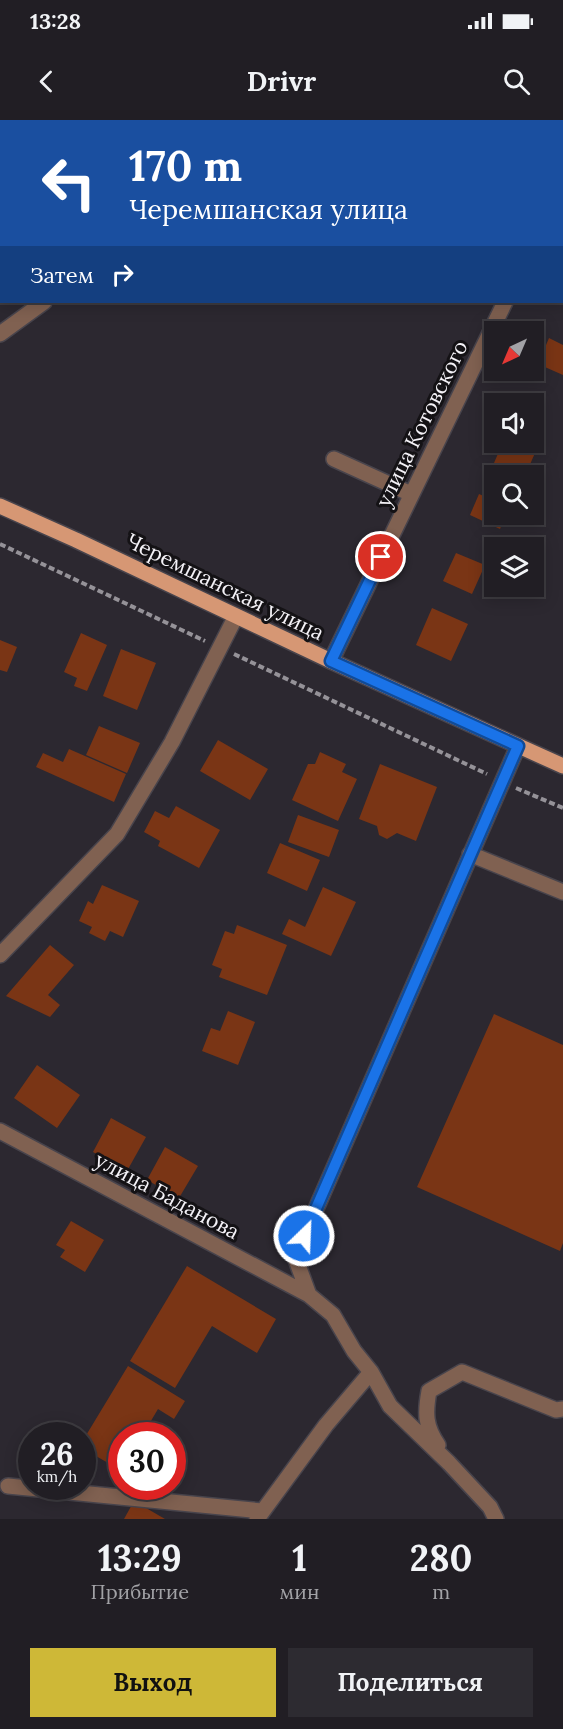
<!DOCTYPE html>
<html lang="ru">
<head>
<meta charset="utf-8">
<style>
	body { margin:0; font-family:Lora,serif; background:#2d2b31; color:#f1f3f6; height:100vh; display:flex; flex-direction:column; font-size:22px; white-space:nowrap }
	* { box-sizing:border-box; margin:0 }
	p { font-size:20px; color:#a2a2a6 }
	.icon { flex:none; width:33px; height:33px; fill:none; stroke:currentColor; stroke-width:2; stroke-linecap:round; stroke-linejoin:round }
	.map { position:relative; height:1399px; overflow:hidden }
	.details { display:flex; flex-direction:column; background:#211e24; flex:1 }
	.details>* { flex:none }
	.hud { position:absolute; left:0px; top:0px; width:564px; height:183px; box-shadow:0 3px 15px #0003,0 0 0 2px #3e3c41; background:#1a4fa0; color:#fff; overflow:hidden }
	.needle { width:39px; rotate:224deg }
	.tools { position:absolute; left:484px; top:201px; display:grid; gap:12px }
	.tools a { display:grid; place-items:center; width:60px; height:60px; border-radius:0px; background:#211e24; box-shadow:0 3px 15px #0003,0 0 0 2px #3e3c41; font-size:30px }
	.speed { position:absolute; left:18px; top:1302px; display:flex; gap:12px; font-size:30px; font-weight:700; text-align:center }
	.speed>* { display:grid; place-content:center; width:78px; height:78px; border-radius:50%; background:#211e24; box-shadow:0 3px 15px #0003,0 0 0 2px #3e3c41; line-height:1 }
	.speed small { font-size:15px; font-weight:400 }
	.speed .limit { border:9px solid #d22; background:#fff; color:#111 }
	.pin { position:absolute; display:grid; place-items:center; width:51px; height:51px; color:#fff; margin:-26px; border:3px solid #fff; border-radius:50%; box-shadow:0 2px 6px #0007 }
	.me { position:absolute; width:66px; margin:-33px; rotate:24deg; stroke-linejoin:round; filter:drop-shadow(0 0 4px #0008) }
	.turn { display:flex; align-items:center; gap:21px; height:126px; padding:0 30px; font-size:27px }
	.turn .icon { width:78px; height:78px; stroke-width:2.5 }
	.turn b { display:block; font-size:42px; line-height:51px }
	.then { display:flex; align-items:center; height:57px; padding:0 30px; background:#0003; gap:12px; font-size:22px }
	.eta { display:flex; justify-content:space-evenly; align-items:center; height:102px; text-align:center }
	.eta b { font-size:36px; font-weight:700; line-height:42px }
	.button { display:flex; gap:12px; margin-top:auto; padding:12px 30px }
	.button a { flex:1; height:69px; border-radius:0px; background:#ceb837; color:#111; font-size:24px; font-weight:700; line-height:69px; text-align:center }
	.button a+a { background:#2d2b31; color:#f1f3f6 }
	.status { display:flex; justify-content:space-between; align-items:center; height:42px; padding:0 30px; background:#211e24; direction:ltr }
	.status svg { height:16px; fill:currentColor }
	header { display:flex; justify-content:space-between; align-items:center; height:78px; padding:0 30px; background:#211e24; font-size:27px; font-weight:700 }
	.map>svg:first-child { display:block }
	.building { fill:#7a3515 }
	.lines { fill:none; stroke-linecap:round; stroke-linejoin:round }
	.minor-casing { stroke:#48444c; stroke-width:18 }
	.major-casing { stroke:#48444c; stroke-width:18 }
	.path { stroke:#959298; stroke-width:4; stroke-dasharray:6 3; stroke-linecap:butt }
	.minor { stroke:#806151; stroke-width:15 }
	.major { stroke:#d69774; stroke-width:15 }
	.route-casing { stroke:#114b97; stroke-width:15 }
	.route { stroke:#1a73e8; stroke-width:10 }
	.labels { text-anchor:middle; stroke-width:6; stroke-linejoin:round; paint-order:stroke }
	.street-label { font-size:21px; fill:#f4f2f7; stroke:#141215 }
</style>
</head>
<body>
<div class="status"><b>13:28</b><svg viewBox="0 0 49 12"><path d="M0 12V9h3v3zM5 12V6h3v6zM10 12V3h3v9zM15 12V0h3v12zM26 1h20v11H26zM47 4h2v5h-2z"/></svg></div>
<header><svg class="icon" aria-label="back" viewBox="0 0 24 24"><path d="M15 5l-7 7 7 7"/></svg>Drivr<svg class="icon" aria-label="search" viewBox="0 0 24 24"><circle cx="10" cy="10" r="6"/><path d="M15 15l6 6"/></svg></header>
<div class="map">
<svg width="563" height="1399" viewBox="0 0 563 1399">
	<rect width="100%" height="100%" fill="#2c2830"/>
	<!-- building -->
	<path class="building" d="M 549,218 L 563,225 L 563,255 L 538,244 Z
		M 503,322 L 530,322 L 538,326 L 525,356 L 502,356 L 491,350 Z
		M 479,374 L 495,381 L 495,394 L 506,394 L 500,409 L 470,395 Z
		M 456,433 L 485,445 L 472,474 L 443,461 Z
		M 432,488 L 468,504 L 451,541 L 416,525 Z
		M 81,513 L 107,525 L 87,571 L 74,566 L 77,558 L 64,552 Z
		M 0,520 L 17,527 L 7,552 L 0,550 Z
		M 121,529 L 156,543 L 137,590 L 103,576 Z
		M 99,606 L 140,623 L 127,653 L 86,635 Z
		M 218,620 L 268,649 L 250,680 L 200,651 Z
		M 69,629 L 126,654 L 114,682 L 36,647 L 43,633 L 63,642 Z
		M 320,632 L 346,644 L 342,652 L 357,659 L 338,701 L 292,680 L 308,644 L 315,644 Z
		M 380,644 L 437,667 L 416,721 L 397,713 L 387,719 L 379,715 L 377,706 L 359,699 Z
		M 176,686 L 220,710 L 199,748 L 158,726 L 160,721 L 144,712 L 155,691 L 169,698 Z
		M 298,695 L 339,710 L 329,737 L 288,722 Z
		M 280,723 L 320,740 L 307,771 L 267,753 Z
		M 102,765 L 139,781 L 123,817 L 110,811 L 105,821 L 89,813 L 92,807 L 79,801 L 88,781 L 93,784 Z
		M 323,767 L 356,782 L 331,836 L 282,814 L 289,799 L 305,807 Z
		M 237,805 L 287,825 L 267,875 L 219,857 L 222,849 L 212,845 L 225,811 L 234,814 Z
		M 50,825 L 74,845 L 48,875 L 60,885 L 50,897 L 6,876 Z
		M 228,891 L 255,902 L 238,945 L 202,931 L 211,908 L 220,911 Z
		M 494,894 L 563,925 L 563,1123 L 560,1131 L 417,1067 Z
		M 37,945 L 80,975 L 57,1008 L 14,978 Z
		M 111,998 L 146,1017 L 127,1051 L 93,1032 Z
		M 165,1027 L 198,1046 L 179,1078 L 147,1060 Z
		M 71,1101 L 104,1120 L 85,1152 L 60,1137 L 65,1130 L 56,1125 Z
		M 187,1146 L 276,1199 L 257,1233 L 212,1206 L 175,1268 L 130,1241 Z
		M 128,1246 L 185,1281 L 174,1299 L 158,1289 L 142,1316 L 122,1316 L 122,1351 L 82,1328 L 82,1322 Z
		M 134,1381 L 165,1399 L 124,1399 Z"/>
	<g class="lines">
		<defs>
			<path id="minor" d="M 562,62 L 563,61
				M 0,119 L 2,118
				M 0,214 L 44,182
				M 334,339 L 411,374
				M 331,541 L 505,182
				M 470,734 L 563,772
				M 0,835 L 117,714 L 172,622 L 236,496
				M 0,1011 L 309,1175 L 333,1195 L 354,1231 L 371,1252 L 390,1286 L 449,1343 L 490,1387 L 496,1399
				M 309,1175 L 295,1137 L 518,626
				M 438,1325 C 425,1306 425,1293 429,1271 L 462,1252 L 556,1290 L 563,1289
				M 8,1366 L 262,1391
				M 257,1399 L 326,1305 L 371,1252"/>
			<path id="major" d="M 0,386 L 76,420 L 331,541 L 563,646"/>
		</defs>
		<!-- minor casing -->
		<use href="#minor" class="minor-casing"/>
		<!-- major casing -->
		<use href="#major" class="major-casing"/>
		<!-- path -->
		<path class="path" d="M 0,424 L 205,521
			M 234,534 L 487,654
			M 516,668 L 563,688"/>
		<!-- minor -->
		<use href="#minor" class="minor"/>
		<!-- major -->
		<use href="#major" class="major"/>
	</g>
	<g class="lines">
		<defs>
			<path id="route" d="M 304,1116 L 518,626 L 331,541 L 381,437"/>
		</defs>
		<!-- route casing -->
		<use href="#route" class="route-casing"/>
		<!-- route -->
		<use href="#route" class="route"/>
	</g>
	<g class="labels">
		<!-- street labels -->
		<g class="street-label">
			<text transform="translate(422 304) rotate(-64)" y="7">улица Котовского</text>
			<text transform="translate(225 467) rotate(26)" y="7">Черемшанская улица</text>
			<text transform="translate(167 1076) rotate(28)" y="7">улица Баданова</text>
		</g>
	</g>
</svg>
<div class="tools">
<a><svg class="needle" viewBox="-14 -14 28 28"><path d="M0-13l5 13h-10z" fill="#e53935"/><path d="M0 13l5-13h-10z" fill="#a2a2a6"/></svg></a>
<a><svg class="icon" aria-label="sound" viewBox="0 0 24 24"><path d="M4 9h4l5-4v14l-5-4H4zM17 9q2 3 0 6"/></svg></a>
<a><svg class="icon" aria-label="search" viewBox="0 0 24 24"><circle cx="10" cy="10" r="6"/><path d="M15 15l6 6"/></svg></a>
<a><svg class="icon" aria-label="layers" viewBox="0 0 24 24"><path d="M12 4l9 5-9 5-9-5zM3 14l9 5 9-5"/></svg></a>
</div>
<div class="speed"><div>26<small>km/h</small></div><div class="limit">30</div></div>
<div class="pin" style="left:381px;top:437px;background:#d93025"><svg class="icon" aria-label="arrive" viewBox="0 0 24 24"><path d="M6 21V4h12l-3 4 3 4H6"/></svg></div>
<svg class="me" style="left:304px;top:1116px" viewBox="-20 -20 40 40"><circle r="17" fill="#1a73e8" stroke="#fff" stroke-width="3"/><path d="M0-11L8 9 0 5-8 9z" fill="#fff"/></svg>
<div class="hud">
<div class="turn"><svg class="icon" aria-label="left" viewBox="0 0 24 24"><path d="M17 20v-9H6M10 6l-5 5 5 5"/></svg><div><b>170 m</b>Черемшанская улица</div></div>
<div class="then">Затем<svg class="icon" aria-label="right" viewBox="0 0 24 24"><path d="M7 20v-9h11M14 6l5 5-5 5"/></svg></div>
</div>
</div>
<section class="details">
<div class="eta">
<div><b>13:29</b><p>Прибытие</p></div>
<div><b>1</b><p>мин</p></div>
<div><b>280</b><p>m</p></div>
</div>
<div class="button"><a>Выход</a><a>Поделиться</a></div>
</section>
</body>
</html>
